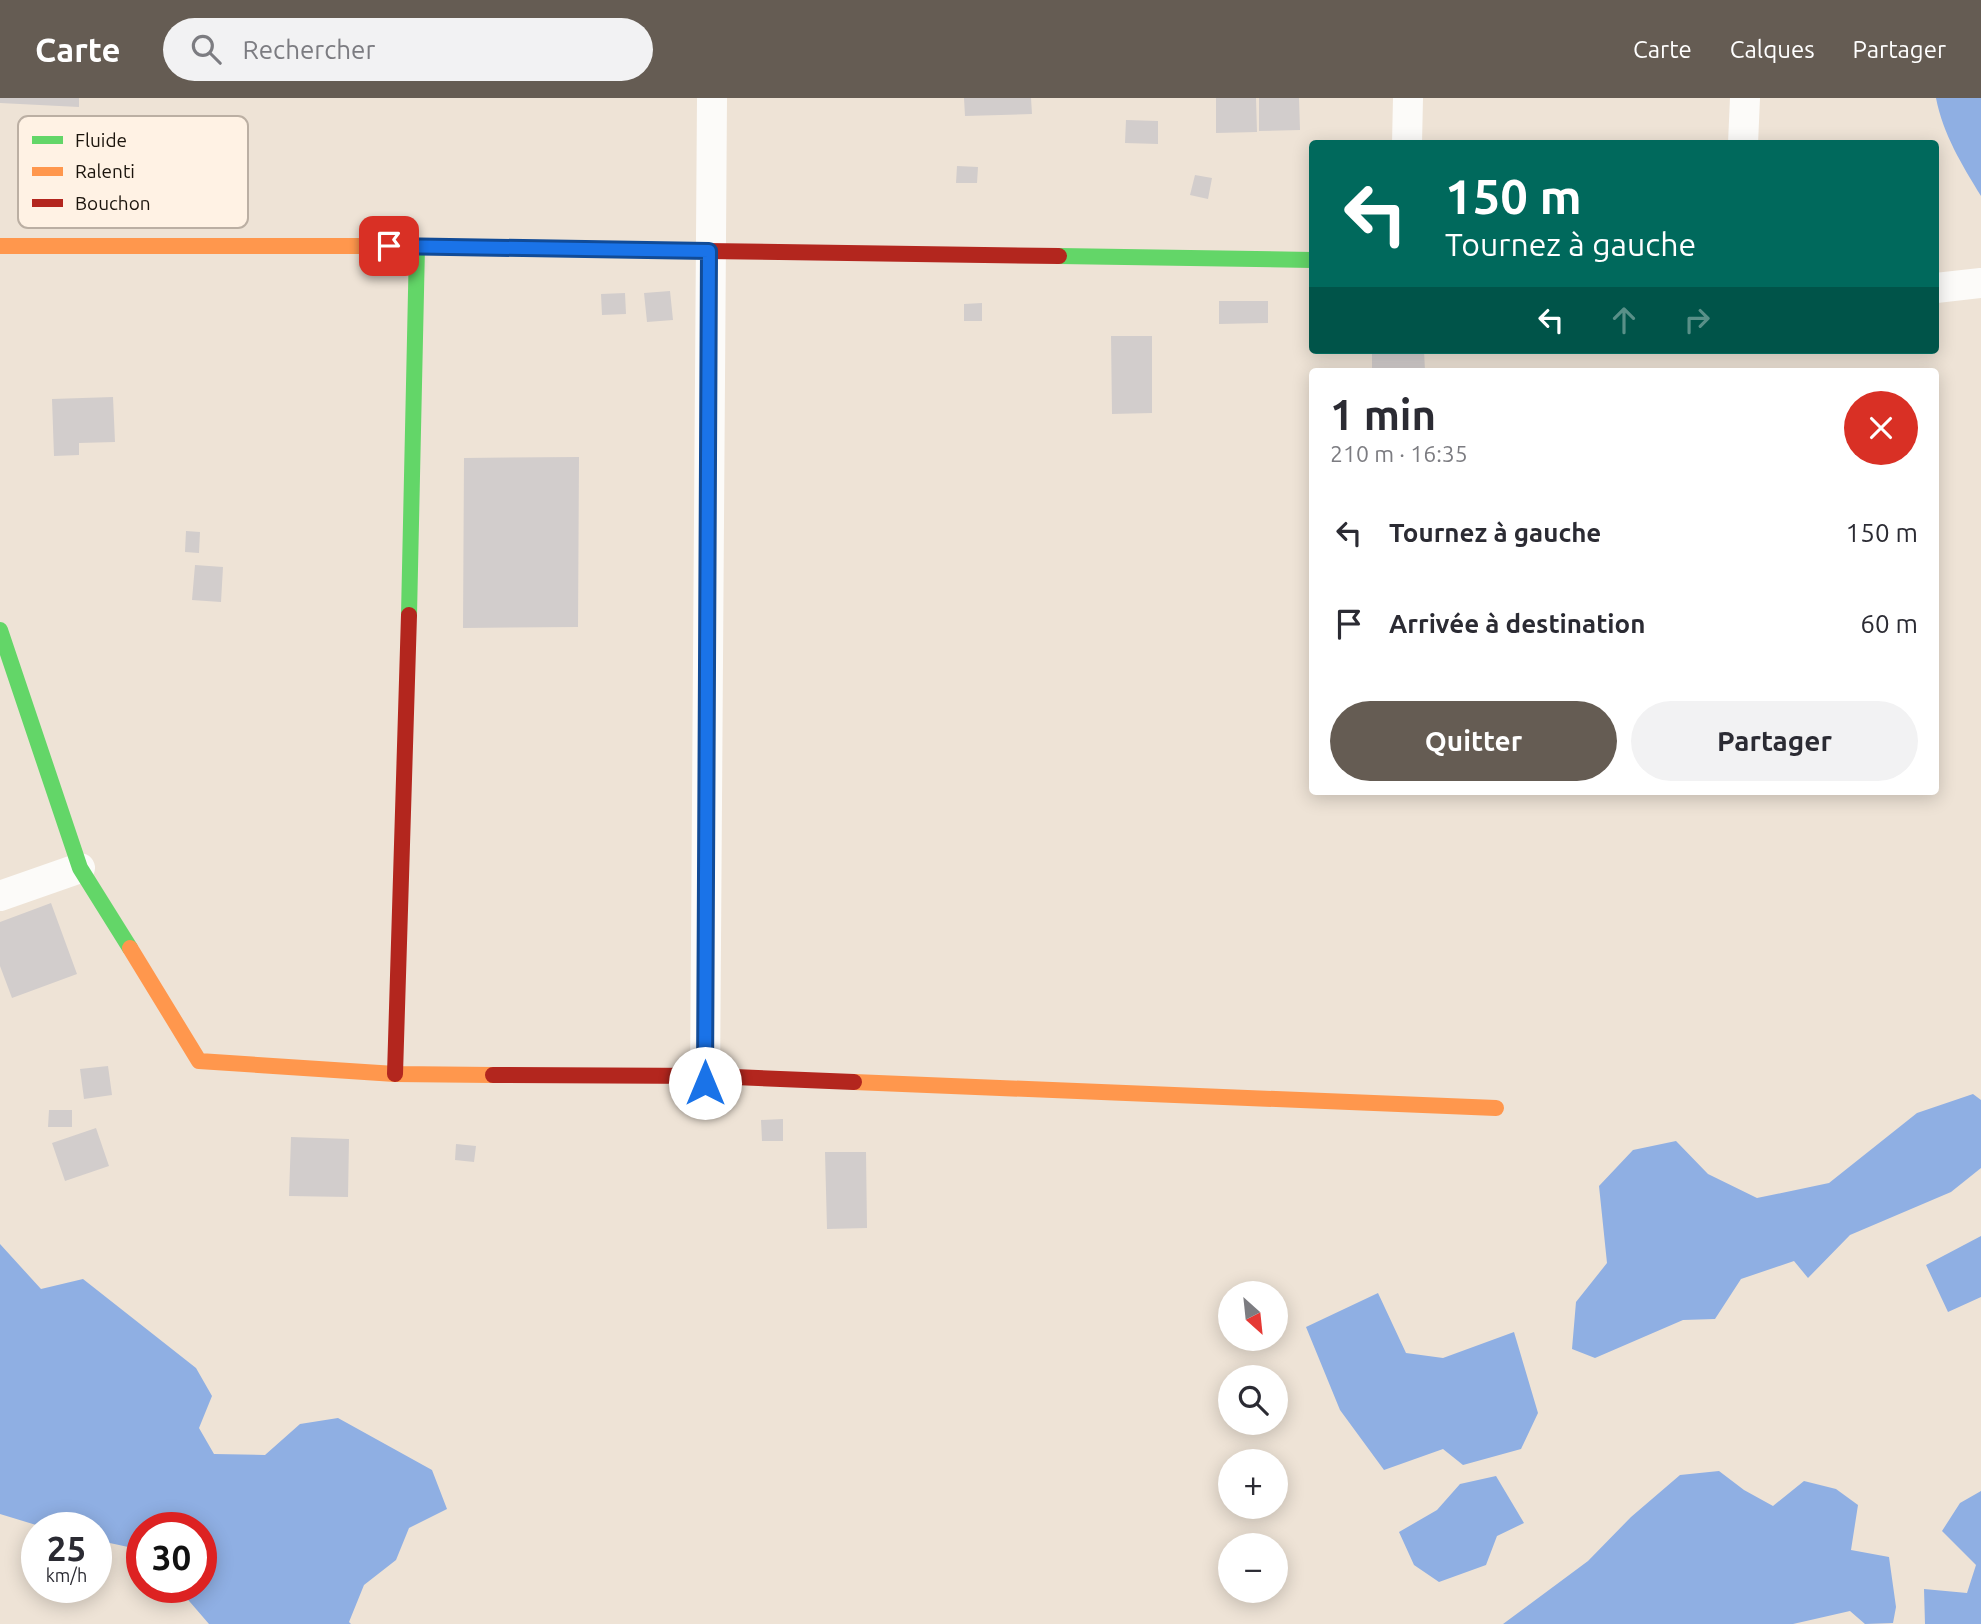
<!DOCTYPE html>
<html lang="fr">
<head>
<meta charset="utf-8">
<style>
	body { margin:0; font-family:Ubuntu,sans-serif; background:#f2f2f3; color:#2b2b33; height:100vh; display:flex; flex-direction:column; font-size:26px; white-space:nowrap }
	* { box-sizing:border-box; margin:0 }
	p { font-size:23px; color:#7c7c81 }
	.icon { flex:none; width:38px; height:38px; fill:none; stroke:currentColor; stroke-width:2; stroke-linecap:round; stroke-linejoin:round }
	.map { position:relative; flex:1; overflow:hidden }
	.sheet { position:absolute; left:1309px; top:270px; width:630px; height:427px; display:flex; flex-direction:column; background:#fff; border-radius:7px; box-shadow:0 4px 18px #0003 }
	.sheet>* { flex:none }
	.top-card { position:absolute; left:1309px; top:42px; width:630px; height:214px; border-radius:7px; box-shadow:0 4px 18px #0003; background:#00695c; color:#fff; overflow:hidden }
	.needle { width:46px; rotate:153deg }
	.controls { position:absolute; left:1218px; top:1183px; display:grid; gap:14px }
	.controls a { display:grid; place-items:center; width:70px; height:70px; border-radius:50%; background:#fff; box-shadow:0 4px 18px #0003; font-size:35px }
	.speed { position:absolute; left:21px; top:1414px; display:flex; gap:14px; font-size:35px; font-weight:700; text-align:center }
	.speed>* { display:grid; place-content:center; width:91px; height:91px; border-radius:50%; background:#fff; box-shadow:0 4px 18px #0003; line-height:1 }
	.speed small { font-size:18px; font-weight:400 }
	.speed .limit { border:10px solid #d22; background:#fff; color:#111 }
	.pin { position:absolute; display:grid; place-items:center; width:60px; height:60px; color:#fff; margin:-30px; border-radius:14px; box-shadow:0 4px 10px #0006 }
	.me { position:absolute; width:77px; margin:-38px; rotate:0deg; stroke-linejoin:round; filter:drop-shadow(0 0 5px #0008) }
	.turn { display:flex; align-items:center; gap:24px; height:147px; padding:0 21px; font-size:32px }
	.turn .icon { width:91px; height:91px; stroke-width:2.5 }
	.turn b { display:block; font-size:49px; line-height:60px }
	.lanes { display:flex; align-items:center; height:66px; padding:0 21px; background:#0003; justify-content:center; gap:35px; direction:ltr }
	.lanes .off { opacity:.35 }
	.round { display:grid; place-items:center; flex:none; width:74px; height:74px; border-radius:37px; background:#f2f2f3 }
	.overview { display:flex; align-items:center; justify-content:space-between; height:119px; padding:0 21px }
	h1 { font-size:42px; font-weight:700; line-height:52px }
	.action { display:flex; gap:14px; margin-top:auto; padding:14px 21px }
	.action a { flex:1; height:80px; border-radius:42px; background:#655c53; color:#fff; font-size:28px; font-weight:700; line-height:80px; text-align:center }
	.action a+a { background:#f2f2f3; color:#2b2b33 }
	ul { padding:0; list-style:none }
	li { display:flex; align-items:center; gap:21px; height:91px; padding:0 21px }
	li div { flex:1 }
	li b { display:block; font-size:26px }
	li em { font-style:normal }
	header { display:flex; align-items:center; gap:42px; box-sizing:border-box; height:98px; padding:0 35px; background:#655c53; color:#fff }
	header strong { font-size:33px }
	nav { display:flex; gap:38px; margin-inline-start:auto; font-size:24px }
	.search { width:490px; height:63px; background:#f2f2f3; display:flex; align-items:center; gap:18px; box-sizing:border-box; padding:0 24px; border-radius:38px; color:#7c7c81; font-size:26px }
	.map>svg:first-child { display:block }
	.water { fill:#8fafe3 }
	.building { fill:#d2cdcc }
	.lines { fill:none; stroke-linecap:round; stroke-linejoin:round }
	.street { stroke:#fcfbf9; stroke-width:30 }
	.fast { stroke:#63d668; stroke-width:16 }
	.slow { stroke:#ff974d; stroke-width:16 }
	.jam { stroke:#b3261e; stroke-width:16 }
	.route-casing { stroke:#114b97; stroke-width:18 }
	.route { stroke:#1a73e8; stroke-width:12 }
	.key { fill:#fff2e4; stroke:#bbafa3; stroke-width:2 }
	.key-label { font-size:19px; fill:#1b140c }
</style>
</head>
<body>
<header>
<strong>Carte</strong>
<div class="search"><svg class="icon" aria-label="search" viewBox="0 0 24 24"><circle cx="10" cy="10" r="6"/><path d="M15 15l6 6"/></svg>Rechercher</div>
<nav><a>Carte</a><a>Calques</a><a>Partager</a></nav>
</header>
<div class="map">
<svg width="1981" height="1526" viewBox="0 0 1981 1526">
	<rect width="100%" height="100%" fill="#eee3d6"/>
	<!-- water -->
	<path class="water" d="M 1936,0 L 1981,0 L 1981,98 C 1962,67 1943,36 1936,0 Z
		M 1973,996 L 1981,1002 L 1981,1070 L 1951,1094 L 1850,1137 L 1808,1180 L 1794,1163 L 1741,1181 L 1715,1221 L 1683,1222 L 1595,1260 L 1572,1251 L 1576,1204 L 1607,1165 L 1599,1088 L 1633,1052 L 1676,1043 L 1708,1076 L 1757,1100 L 1829,1085 L 1917,1015 Z
		M 1981,1138 L 1981,1199 L 1948,1214 L 1926,1167 Z
		M 0,1146 L 41,1191 L 83,1181 L 196,1270 L 212,1298 L 199,1330 L 214,1356 L 265,1357 L 300,1326 L 338,1320 L 432,1372 L 447,1411 L 409,1430 L 396,1462 L 364,1487 L 349,1524 L 351,1526 L 209,1526 L 177,1489 L 201,1489 L 201,1430 L 142,1430 L 142,1452 L 96,1442 L 96,1430 L 46,1430 L 0,1416 Z
		M 1378,1195 L 1406,1255 L 1443,1260 L 1514,1234 L 1538,1315 L 1521,1351 L 1463,1367 L 1443,1351 L 1384,1372 L 1340,1312 L 1306,1229 Z
		M 1719,1373 L 1744,1392 L 1773,1408 L 1804,1383 L 1836,1391 L 1858,1407 L 1851,1452 L 1889,1459 L 1896,1509 L 1893,1525 L 1865,1526 L 1850,1513 L 1793,1526 L 1503,1526 L 1588,1463 L 1631,1419 L 1680,1377 Z
		M 1496,1378 L 1524,1425 L 1497,1438 L 1486,1467 L 1439,1484 L 1414,1467 L 1399,1434 L 1437,1412 L 1460,1386 Z
		M 1981,1393 L 1981,1526 L 1925,1526 L 1924,1491 L 1967,1495 L 1976,1467 L 1942,1433 L 1960,1405 Z"/>
	<!-- building -->
	<path class="building" d="M 0,0 L 79,0 L 79,9 L 0,5 Z
		M 964,0 L 1031,0 L 1032,16 L 965,18 Z
		M 1216,0 L 1256,0 L 1257,34 L 1216,35 Z
		M 1259,0 L 1299,0 L 1300,32 L 1259,33 Z
		M 1126,22 L 1158,23 L 1158,46 L 1125,45 Z
		M 957,68 L 978,69 L 977,85 L 956,85 Z
		M 1195,77 L 1212,80 L 1208,101 L 1190,97 Z
		M 670,193 L 673,222 L 647,224 L 644,195 Z
		M 625,195 L 626,216 L 602,217 L 601,196 Z
		M 1219,203 L 1268,203 L 1268,225 L 1219,226 Z
		M 982,205 L 982,223 L 964,223 L 964,206 Z
		M 1111,238 L 1152,238 L 1152,315 L 1112,316 Z
		M 1424,252 L 1425,273 L 1372,273 L 1372,254 Z
		M 113,299 L 115,344 L 79,345 L 79,357 L 54,358 L 52,301 Z
		M 579,359 L 578,529 L 463,530 L 464,360 Z
		M 186,433 L 200,434 L 199,455 L 185,454 Z
		M 195,467 L 223,469 L 221,504 L 192,502 Z
		M 51,805 L 77,876 L 12,900 L 0,868 L 0,824 Z
		M 108,968 L 112,997 L 84,1001 L 80,971 Z
		M 49,1012 L 72,1012 L 72,1029 L 48,1029 Z
		M 783,1021 L 783,1043 L 762,1043 L 761,1022 Z
		M 96,1030 L 109,1068 L 65,1083 L 52,1045 Z
		M 291,1039 L 349,1041 L 348,1099 L 289,1098 Z
		M 456,1046 L 476,1048 L 474,1064 L 455,1062 Z
		M 825,1054 L 866,1054 L 867,1130 L 827,1131 Z"/>
	<g class="lines">
		<!-- street -->
		<path class="street" d="M 1407,46 L 1408,0
			M 1743,46 L 1745,0
			M 1936,190 L 1981,185
			M 0,798 L 80,770
			M 705,985 L 712,0"/>
		<!-- fast -->
		<path class="fast" d="M 381,148 L 706,153
			M 1059,158 L 1312,162
			M 409,517 L 417,148
			M 0,532 L 80,770 L 130,850"/>
		<!-- slow -->
		<path class="slow" d="M 0,148 L 381,148
			M 130,850 L 199,963 L 395,976 L 493,977
			M 854,984 L 1496,1010"/>
		<!-- jam -->
		<path class="jam" d="M 706,153 L 1059,158
			M 395,976 L 409,517
			M 493,977 L 711,978 L 854,984"/>
	</g>
	<g class="lines">
		<defs>
			<path id="route" d="M 389,148 L 709,153 L 705,985"/>
		</defs>
		<!-- route casing -->
		<use href="#route" class="route-casing"/>
		<!-- route -->
		<use href="#route" class="route"/>
	</g>
	<!-- legend -->
	<rect x="18" y="18" width="230" height="112" rx="10" class="key"/>
	<rect x="32" y="38" width="31" height="8" fill="#63d668"/>
	<rect x="32" y="69" width="31" height="9" fill="#ff974d"/>
	<rect x="32" y="101" width="31" height="8" fill="#b3261e"/>
	<g class="key-label">
		<text x="75" y="49">Fluide</text>
		<text x="75" y="80">Ralenti</text>
		<text x="75" y="112">Bouchon</text>
	</g>
</svg>
<div class="controls">
<a><svg class="needle" viewBox="-14 -14 28 28"><path d="M0-13l5 13h-10z" fill="#e53935"/><path d="M0 13l5-13h-10z" fill="#7c7c81"/></svg></a>
<a><svg class="icon" aria-label="search" viewBox="0 0 24 24"><circle cx="10" cy="10" r="6"/><path d="M15 15l6 6"/></svg></a>
<a>+</a>
<a>−</a>
</div>
<div class="speed"><div>25<small>km/h</small></div><div class="limit">30</div></div>
<div class="pin" style="left:389px;top:148px;background:#d93025"><svg class="icon" aria-label="arrive" viewBox="0 0 24 24"><path d="M6 21V4h12l-3 4 3 4H6"/></svg></div>
<svg class="me" style="left:705px;top:985px" viewBox="-20 -20 40 40"><circle r="19" fill="#fff"/><path d="M0-13L10 11 0 6-10 11z" fill="#1a73e8"/></svg>
<div class="top-card">
<div class="turn"><svg class="icon" aria-label="left" viewBox="0 0 24 24"><path d="M17 20v-9H6M10 6l-5 5 5 5"/></svg><div><b>150 m</b>Tournez à gauche</div></div>
<div class="lanes"><svg class="icon" aria-label="left" viewBox="0 0 24 24"><path d="M17 20v-9H6M10 6l-5 5 5 5"/></svg><svg class="icon off" aria-label="ahead" viewBox="0 0 24 24"><path d="M12 20V5M6 11l6-6 6 6"/></svg><svg class="icon off" aria-label="right" viewBox="0 0 24 24"><path d="M7 20v-9h11M14 6l5 5-5 5"/></svg></div>
</div>
<section class="sheet">
<div class="overview"><div><h1>1 min</h1><p>210 m · 16:35</p></div><a class="round" style="background:#d93025;color:#fff"><svg class="icon" aria-label="close" viewBox="0 0 24 24"><path d="M6 6l12 12M18 6L6 18"/></svg></a></div>
<ul>
<li><svg class="icon" aria-label="left" viewBox="0 0 24 24"><path d="M17 20v-9H6M10 6l-5 5 5 5"/></svg><div><b>Tournez à gauche</b></div><em>150 m</em></li>
<li><svg class="icon" aria-label="arrive" viewBox="0 0 24 24"><path d="M6 21V4h12l-3 4 3 4H6"/></svg><div><b>Arrivée à destination</b></div><em>60 m</em></li>
</ul>
<div class="action"><a>Quitter</a><a>Partager</a></div>
</section>
</div>
</body>
</html>
